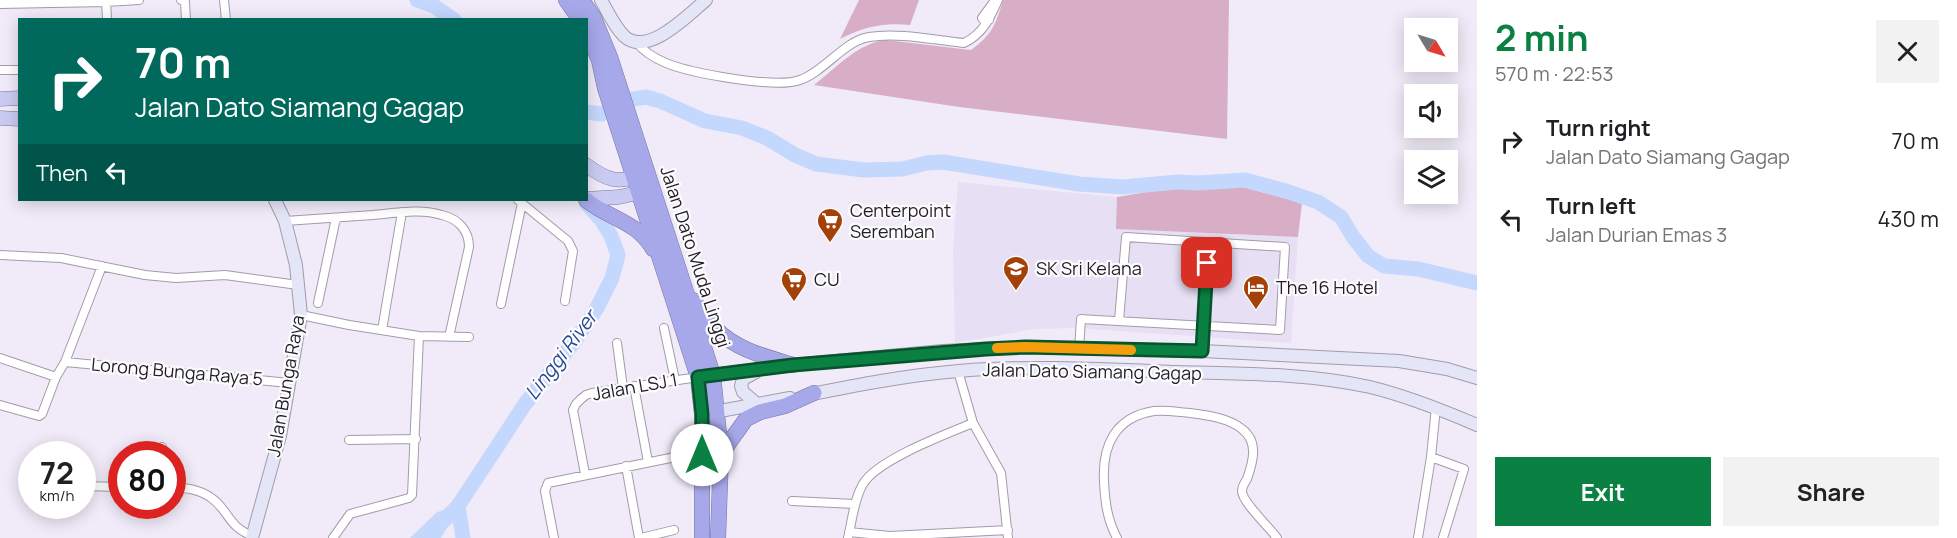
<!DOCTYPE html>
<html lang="en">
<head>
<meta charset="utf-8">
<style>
	body { margin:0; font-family:Manrope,sans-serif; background:#f2f2f2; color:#202124; height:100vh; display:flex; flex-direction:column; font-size:22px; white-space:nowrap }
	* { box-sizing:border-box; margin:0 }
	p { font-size:20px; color:#757577 }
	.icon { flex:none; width:33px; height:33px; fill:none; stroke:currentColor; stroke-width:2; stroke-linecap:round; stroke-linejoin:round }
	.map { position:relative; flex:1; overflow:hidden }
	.details { display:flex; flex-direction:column; background:#fff; width:480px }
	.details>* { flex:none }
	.hud { position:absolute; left:18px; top:18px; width:570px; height:183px; border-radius:0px; box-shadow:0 3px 15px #0003; background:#00695c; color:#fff; overflow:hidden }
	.needle { width:39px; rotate:128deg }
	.tools { position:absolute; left:1404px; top:18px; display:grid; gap:12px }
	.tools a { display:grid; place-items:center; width:54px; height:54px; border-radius:0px; background:#fff; box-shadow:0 3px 15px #0003; font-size:30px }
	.speed { position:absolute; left:18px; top:441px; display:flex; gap:12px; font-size:30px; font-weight:700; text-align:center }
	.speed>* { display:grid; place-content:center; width:78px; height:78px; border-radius:50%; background:#fff; box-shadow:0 3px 15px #0003; line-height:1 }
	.speed small { font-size:15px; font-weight:400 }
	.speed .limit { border:9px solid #d22; background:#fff; color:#111 }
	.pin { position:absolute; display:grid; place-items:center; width:51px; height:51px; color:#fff; margin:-26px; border-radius:12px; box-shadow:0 3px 9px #0006 }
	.me { position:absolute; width:66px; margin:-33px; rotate:0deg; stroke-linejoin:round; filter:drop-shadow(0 0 4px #0008) }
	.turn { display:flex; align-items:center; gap:21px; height:126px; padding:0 18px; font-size:27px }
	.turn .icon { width:78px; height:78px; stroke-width:2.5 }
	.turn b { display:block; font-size:42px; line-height:51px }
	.then { display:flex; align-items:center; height:57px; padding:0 18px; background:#0003; gap:12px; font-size:22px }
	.round { display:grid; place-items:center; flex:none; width:63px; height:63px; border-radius:0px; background:#f2f2f2 }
	.headline { display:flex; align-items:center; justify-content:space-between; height:102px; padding:0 18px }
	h1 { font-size:36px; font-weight:700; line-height:45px; color:#0b8043 }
	.button { display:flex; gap:12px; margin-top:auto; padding:12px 18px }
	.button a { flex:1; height:69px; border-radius:0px; background:#0b8043; color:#fff; font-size:24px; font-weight:700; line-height:69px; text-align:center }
	.button a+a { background:#f2f2f2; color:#202124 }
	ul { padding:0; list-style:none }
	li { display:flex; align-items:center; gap:18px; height:78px; padding:0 18px }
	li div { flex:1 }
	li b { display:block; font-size:22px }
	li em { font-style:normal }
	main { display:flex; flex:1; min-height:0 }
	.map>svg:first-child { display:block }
	.built { fill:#e7dff4 }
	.green { fill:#d8aec6 }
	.water { fill:#c4d7fd }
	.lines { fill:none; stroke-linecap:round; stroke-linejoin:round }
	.river { stroke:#c4d7fd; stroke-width:15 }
	.street-casing { stroke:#a19ca9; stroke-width:10 }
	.secondary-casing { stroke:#a19ca9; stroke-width:14 }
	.primary-casing { stroke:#7878a4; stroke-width:15 }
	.highway-casing { stroke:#7878a4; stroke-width:16 }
	.street { stroke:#fff; stroke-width:8 }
	.secondary { stroke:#e5e5f8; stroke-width:12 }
	.primary { stroke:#cacbf2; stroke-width:14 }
	.highway { stroke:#a7a8e9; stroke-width:15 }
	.route-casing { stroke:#07532c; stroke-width:15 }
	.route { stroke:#0b8043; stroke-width:10 }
	.slow { stroke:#f59e0b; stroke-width:10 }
	.labels { text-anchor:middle; stroke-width:4.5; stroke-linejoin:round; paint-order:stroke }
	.poi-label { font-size:18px; fill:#201e23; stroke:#fcfbfe; text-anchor:start }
	.street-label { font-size:18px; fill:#201e23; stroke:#fcfbfe }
	.water-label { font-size:20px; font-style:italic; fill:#294a90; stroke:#fcfbfe }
</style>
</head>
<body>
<main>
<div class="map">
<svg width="1477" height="538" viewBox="0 0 1477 538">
	<rect width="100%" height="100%" fill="#f1ebf9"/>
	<!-- built -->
	<path class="built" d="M 958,182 L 1117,197 L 1117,229 L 1298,237 L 1291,343 L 1077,328 L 1035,329 L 955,343 L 953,250 Z"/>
	<!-- green -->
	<path class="green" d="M 859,0 L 919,0 L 910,25 C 884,22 862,27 840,39 Z
		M 1003,0 L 1229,0 L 1227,139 L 959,107 L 814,85 C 836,68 858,43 886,40 L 971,50 C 992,35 996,24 1003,0 Z
		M 1239,186 L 1302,203 L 1298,237 L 1116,229 L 1117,197 L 1176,187 L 1205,189 Z"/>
	<!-- water -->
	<path class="water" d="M 458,506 L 441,538 L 410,538 L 437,512 Z"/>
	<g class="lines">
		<!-- river -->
		<path class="river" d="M 417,0 L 434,6 L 454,20
			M 586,112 L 602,114 L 633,99 L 646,97 L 660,101 L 705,121 L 742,128 L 767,138 L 795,155 L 816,164 L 864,170 L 902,169 L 927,163 L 943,162 L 1079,184 L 1123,187 L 1178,182 L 1199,183 L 1245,180 L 1286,191 L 1318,202 L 1341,217 L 1353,237 L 1368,256 L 1384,266 L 1418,269 L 1477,283
			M 458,506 L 463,538
			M 427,538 L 458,506 L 525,404 L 574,342 L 597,308 L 612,278 L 618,255 L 611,236 L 602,221 L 587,204"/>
		<defs>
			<path id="street" d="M 106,0 L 107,20
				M 181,0 L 185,2 L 186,20
				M 224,0 L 226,20
				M 0,4 L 106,2 L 139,0
				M 989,20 L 985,22 L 982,18 L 993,3
				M 636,42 C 644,52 654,58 666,63 C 690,73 776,89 800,80 C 825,71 844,41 869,37 C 897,32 935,40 964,43 C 983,34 990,18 998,0
				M 0,70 L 20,70
				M 518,200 L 568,241 L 573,251 L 565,301
				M 285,221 C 314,219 344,217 373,215 C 395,213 421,208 442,215 C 459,219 469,231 469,247 L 449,337
				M 0,255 L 61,258 L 145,275 L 176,278 L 225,275 L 298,285
				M 318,303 L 336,218
				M 501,304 L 522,203
				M 301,315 L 349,325 L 419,336 L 469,337
				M 664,328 L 675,380
				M 382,330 L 402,212
				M 617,343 L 623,388
				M 1079,348 L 1081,319 C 1147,323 1213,326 1280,330 L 1285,247 L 1126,237 L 1119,321
				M 1202,351 L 1208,243
				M 0,358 L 56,377
				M 65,362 L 290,383
				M 958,371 L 973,423 L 1001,473 L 1008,538
				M 634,386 L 648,462
				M 0,405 L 39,416 L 42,414 L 56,377 L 65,362 L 102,266
				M 349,440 L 416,439
				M 162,447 L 163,454
				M 1431,457 L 1464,469 L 1443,538
				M 626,466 L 639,538
				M 585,474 L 573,410 L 576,404 L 581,399 L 586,395 L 592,393 L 698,377
				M 82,486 L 122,487
				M 172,487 C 186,488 198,489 210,497 C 229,509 227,527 253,536
				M 792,501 L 855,504
				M 849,532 L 890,536 L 1008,530
				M 333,538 L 350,514 L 409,498 L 412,495 L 419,336
				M 554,538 L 545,491 L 548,483 L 680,456
				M 641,538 L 674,530
				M 848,538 C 852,521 854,499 863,484 C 877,460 946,434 973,423
				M 1117,538 C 1107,519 1105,502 1104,481 C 1102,446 1115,417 1154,411 C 1166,410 1178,412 1190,413 C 1206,415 1229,418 1242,429 C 1259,442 1253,462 1247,479 C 1245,482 1242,488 1242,491 C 1242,502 1270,528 1277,538
				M 1418,538 L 1431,457 L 1436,407"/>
			<path id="secondary" d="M 601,0 C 608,12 614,26 624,36 C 647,58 688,15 706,0
				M 756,372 L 743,379 L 741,386 L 743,392 L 757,404
				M 705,376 L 793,365 L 943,351 L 1026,347 L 1202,351 L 1399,361 L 1447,369 L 1477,378
				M 807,395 C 857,385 908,375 959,371 C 1031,365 1104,369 1176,372 C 1241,374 1307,373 1370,387 C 1407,396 1442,410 1477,425
				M 709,413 L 790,398
				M 252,538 L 280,436 L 301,315 L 296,265 L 285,221 L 275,200"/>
			<path id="primary" d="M 0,99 L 20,98
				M 0,118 L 20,119
				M 586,165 C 607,180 616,184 642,175
				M 586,199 L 619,197 L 647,191"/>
			<path id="highway" d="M 566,0 L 580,20
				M 582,0 L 594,18 L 610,57 L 713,375 L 721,454 L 718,538
				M 586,31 L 599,60 L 605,88 L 698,377 L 702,414 L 702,538
				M 586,200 C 609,219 637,221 653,249
				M 693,300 C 701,310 708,321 717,330 C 737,350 767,357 793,365
				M 721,454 L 746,419 L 760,412 L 785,406 L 814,393"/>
		</defs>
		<!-- street casing -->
		<use href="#street" class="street-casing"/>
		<!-- secondary casing -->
		<use href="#secondary" class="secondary-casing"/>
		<!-- primary casing -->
		<use href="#primary" class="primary-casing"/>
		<!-- highway casing -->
		<use href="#highway" class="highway-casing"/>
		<!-- street -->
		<use href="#street" class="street"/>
		<!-- secondary -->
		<use href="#secondary" class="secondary"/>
		<!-- primary -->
		<use href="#primary" class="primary"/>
		<!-- highway -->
		<use href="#highway" class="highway"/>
	</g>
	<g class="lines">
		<defs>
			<path id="route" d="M 702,455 L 702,414 L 698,377 L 793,365 L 986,349 L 1026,347 L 1202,351 L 1207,263"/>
		</defs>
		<!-- route casing -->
		<use href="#route" class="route-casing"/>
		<!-- route -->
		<use href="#route" class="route"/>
		<!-- slow -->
		<path class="slow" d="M 997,348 L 1026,347 L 1131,350"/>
	</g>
	<!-- icons -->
	<defs>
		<symbol id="supermarket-pin" viewBox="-11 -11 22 30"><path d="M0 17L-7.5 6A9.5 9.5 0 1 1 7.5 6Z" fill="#a44108" stroke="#fcfbfe"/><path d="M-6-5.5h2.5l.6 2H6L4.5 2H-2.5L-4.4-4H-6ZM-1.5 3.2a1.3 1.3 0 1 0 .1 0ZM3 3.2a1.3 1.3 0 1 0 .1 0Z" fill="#fff"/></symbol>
		<symbol id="school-pin" viewBox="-11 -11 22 30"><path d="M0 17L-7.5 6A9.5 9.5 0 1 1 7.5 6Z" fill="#a44108" stroke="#fcfbfe"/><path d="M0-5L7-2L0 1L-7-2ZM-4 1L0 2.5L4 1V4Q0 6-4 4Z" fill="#fff"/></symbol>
		<symbol id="hotel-pin" viewBox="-11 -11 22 30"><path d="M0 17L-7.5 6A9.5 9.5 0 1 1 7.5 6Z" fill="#a44108" stroke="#fcfbfe"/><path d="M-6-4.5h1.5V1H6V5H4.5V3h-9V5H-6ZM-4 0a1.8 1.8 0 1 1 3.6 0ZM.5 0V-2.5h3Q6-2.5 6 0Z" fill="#fff"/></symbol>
	</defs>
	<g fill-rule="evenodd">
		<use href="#supermarket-pin" x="815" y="206" width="30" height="40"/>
		<use href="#school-pin" x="1001" y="254" width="30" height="40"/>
		<use href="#supermarket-pin" x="779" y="265" width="30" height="40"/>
		<use href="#hotel-pin" x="1241" y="273" width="30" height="40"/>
	</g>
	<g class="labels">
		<!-- poi labels -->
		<g class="poi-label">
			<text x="850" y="217">Centerpoint<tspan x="850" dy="21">Seremban</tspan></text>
			<text x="1036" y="275">SK Sri Kelana</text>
			<text x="814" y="286">CU</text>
			<text x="1276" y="294">The 16 Hotel</text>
		</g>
		<!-- street labels -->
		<g class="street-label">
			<text transform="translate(695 257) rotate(72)" y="6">Jalan Dato Muda Linggi</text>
			<text transform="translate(177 372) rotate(5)" y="6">Lorong Bunga Raya 5</text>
			<text transform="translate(1092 372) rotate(1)" y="6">Jalan Dato Siamang Gagap</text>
			<text transform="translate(286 386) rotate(-80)" y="6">Jalan Bunga Raya</text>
			<text transform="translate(635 387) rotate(-10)" y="6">Jalan LSJ 1</text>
		</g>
		<!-- water labels -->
		<g class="water-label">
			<text transform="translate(561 355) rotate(-53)" y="7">Linggi River</text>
		</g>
	</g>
</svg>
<div class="tools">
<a><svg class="needle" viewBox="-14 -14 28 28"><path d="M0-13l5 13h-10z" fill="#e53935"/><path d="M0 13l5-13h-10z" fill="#757577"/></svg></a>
<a><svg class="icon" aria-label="sound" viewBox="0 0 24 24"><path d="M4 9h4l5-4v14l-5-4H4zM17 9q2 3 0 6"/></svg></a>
<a><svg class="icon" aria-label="layers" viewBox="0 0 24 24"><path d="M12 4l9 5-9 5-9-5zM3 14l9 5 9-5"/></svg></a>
</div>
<div class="speed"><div>72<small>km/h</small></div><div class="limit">80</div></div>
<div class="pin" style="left:1207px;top:263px;background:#d93025"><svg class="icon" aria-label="arrive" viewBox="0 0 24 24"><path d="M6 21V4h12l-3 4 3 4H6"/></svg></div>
<svg class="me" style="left:702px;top:455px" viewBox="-20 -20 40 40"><circle r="19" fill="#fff"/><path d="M0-13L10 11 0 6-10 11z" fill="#0b8043"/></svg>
<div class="hud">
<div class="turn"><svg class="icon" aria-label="right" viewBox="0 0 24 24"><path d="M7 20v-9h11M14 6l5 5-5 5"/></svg><div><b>70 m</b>Jalan Dato Siamang Gagap</div></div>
<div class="then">Then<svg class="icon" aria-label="left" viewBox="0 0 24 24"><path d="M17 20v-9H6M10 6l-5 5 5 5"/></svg></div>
</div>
</div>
<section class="details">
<div class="headline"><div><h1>2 min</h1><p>570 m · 22:53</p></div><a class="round"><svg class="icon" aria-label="close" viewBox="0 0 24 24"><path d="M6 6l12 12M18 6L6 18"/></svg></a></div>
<ul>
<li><svg class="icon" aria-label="right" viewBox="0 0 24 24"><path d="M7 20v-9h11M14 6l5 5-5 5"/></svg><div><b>Turn right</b><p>Jalan Dato Siamang Gagap</p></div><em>70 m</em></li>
<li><svg class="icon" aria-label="left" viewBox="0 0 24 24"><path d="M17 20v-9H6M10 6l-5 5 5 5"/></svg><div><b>Turn left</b><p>Jalan Durian Emas 3</p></div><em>430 m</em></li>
</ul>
<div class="button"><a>Exit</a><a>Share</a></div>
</section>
</main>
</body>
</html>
